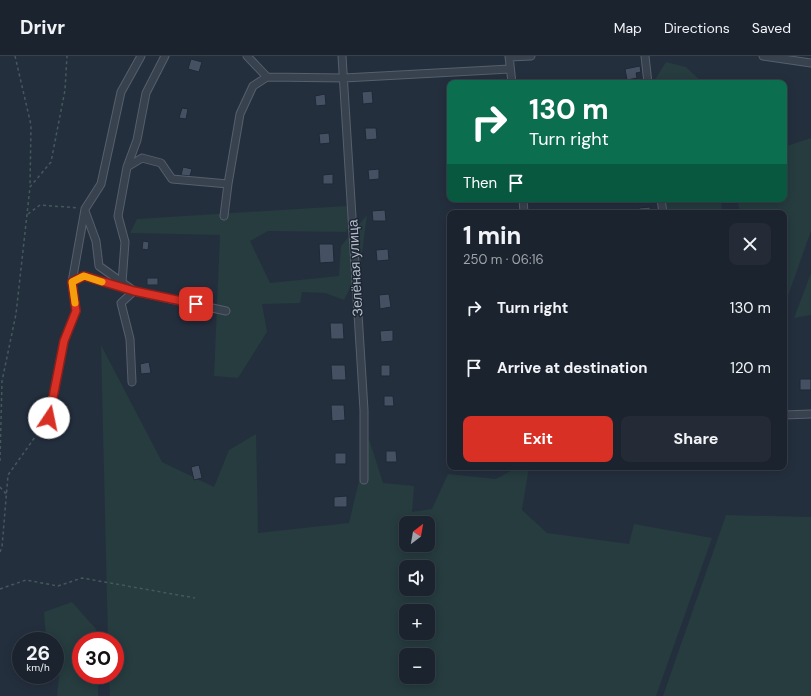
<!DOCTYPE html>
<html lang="en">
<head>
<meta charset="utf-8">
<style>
	body { margin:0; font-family:"DM Sans",sans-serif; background:#242b36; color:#f1f3f6; height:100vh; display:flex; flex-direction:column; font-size:15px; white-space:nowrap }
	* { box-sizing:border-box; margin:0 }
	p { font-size:13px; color:#a0a4aa }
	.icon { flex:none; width:22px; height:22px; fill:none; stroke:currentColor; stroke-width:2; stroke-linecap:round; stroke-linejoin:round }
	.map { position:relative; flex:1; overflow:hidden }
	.side { position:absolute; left:447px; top:154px; width:340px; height:260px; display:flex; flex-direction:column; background:#1b232e; border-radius:8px; box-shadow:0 2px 10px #0003,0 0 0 1px #39404a }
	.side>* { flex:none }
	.hud { position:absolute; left:447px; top:24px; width:340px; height:122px; border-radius:8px; box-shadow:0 2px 10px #0003,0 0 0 1px #39404a; background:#0b6e4f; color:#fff; overflow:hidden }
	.needle { width:26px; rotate:31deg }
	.controls { position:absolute; left:399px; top:460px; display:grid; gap:8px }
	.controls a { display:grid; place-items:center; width:36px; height:36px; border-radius:8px; background:#1b232e; box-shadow:0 2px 10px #0003,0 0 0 1px #39404a; font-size:20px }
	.speed { position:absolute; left:12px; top:576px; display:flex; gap:8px; font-size:20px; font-weight:700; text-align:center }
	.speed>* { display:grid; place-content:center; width:52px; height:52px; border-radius:50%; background:#1b232e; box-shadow:0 2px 10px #0003,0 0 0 1px #39404a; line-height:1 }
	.speed small { font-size:10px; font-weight:400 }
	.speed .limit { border:6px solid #d22; background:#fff; color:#111 }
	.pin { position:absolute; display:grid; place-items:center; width:34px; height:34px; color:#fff; margin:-17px; border-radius:8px; box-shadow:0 2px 6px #0006 }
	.me { position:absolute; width:44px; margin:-22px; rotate:11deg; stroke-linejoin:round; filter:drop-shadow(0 0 3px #0008) }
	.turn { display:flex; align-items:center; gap:14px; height:84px; padding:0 16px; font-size:18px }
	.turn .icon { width:52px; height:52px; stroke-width:2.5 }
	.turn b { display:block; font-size:28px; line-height:34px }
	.then { display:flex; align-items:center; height:38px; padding:0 16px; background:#0003; gap:8px; font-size:15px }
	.round { display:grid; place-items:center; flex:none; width:42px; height:42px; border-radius:8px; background:#242b36 }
	.headline { display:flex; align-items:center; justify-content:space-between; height:68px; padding:0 16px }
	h1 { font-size:24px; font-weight:700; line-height:30px }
	.primary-button { display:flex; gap:8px; margin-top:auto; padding:8px 16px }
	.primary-button a { flex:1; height:46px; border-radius:8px; background:#d93025; color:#fff; font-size:16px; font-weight:700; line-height:46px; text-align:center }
	.primary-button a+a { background:#242b36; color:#f1f3f6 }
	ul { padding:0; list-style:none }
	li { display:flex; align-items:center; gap:12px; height:60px; padding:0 16px }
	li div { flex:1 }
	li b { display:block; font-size:15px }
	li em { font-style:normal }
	header { display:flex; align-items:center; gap:24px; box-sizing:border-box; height:56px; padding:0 20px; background:#1b232e; border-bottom:1px solid #39404a }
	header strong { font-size:19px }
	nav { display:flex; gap:22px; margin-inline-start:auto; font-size:14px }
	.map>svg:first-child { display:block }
	.green { fill:#263c3f; fill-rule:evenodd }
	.building { fill:#455162; stroke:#1f2835 }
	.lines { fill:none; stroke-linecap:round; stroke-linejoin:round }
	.minor-casing { stroke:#565f6c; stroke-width:9 }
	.path { stroke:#44595c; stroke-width:1.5; stroke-dasharray:3 3; stroke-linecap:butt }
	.minor { stroke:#38414e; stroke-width:7 }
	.route-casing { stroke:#8d1f18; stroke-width:10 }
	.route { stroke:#d93025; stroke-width:7 }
	.slow { stroke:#f59e0b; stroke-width:7 }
	.labels { text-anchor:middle; stroke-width:3; stroke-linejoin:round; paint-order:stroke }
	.street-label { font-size:14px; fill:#b4bcc9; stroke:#1d2633 }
</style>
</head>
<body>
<header>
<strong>Drivr</strong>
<nav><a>Map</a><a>Directions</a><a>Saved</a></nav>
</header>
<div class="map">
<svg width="811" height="640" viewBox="0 0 811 640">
	<rect width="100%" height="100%" fill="#242f3e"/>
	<!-- green -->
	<path class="green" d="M 666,6 L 686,11 L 703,27 L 653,27 Z
		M 811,82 L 811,175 L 784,251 L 784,157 L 740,157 L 737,143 L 784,143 L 784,91 Z
		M 665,143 L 721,143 L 722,157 L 666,157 Z
		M 346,150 L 356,155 L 346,176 L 268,175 L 250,185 L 270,227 L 339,220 L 341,190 L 367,159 L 360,212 L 344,244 L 325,237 L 302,236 L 300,247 L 262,248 L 267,276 L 238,322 L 214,320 L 220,179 L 130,177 L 137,163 Z
		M 811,217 L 811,259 L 794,262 Z
		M 101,289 L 162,406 L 214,431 L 229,394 L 256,378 L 258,477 L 349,467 L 369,383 L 383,427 L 414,430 L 412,456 L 432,453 L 448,418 L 496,423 L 518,411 L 529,411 L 522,454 L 547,477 L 629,488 L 634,468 L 712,482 L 656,640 L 110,640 L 109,619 L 115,619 L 115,585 L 108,585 ZM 406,467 L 428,467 L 428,489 L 406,489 ZM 406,511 L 428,511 L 428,533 L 406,533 ZM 406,555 L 428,555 L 428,577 L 406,577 ZM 406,599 L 428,599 L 428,621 L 406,621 Z
		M 726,459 L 811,461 L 811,640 L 663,640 Z
		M 72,546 L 96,573 L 96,585 L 81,585 L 81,619 L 98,619 L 98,640 L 57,640 L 61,602 L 55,595 L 55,585 L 48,585 L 46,583 L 44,556 Z"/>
	<!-- building -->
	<path class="building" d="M 191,3 L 202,6 L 199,16 L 188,13 Z
		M 640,10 L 641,16 L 636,17 L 637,22 L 627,24 L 625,13 Z
		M 372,35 L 373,47 L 363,48 L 362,36 Z
		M 325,38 L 326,49 L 316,50 L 315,40 Z
		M 182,52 L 188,53 L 186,63 L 179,62 Z
		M 365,72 L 376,72 L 377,83 L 366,84 Z
		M 329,77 L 330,87 L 320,88 L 319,78 Z
		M 183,111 L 192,113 L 190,120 L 181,119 Z
		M 379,113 L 379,123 L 369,124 L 368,114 Z
		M 333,118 L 333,128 L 323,128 L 323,119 Z
		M 650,151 L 651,157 L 639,157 L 639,152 Z
		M 385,154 L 386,165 L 373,165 L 372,155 Z
		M 143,185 L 149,186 L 148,194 L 142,193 Z
		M 319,188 L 333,188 L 334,206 L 320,207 Z
		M 388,193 L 389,204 L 377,205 L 376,194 Z
		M 147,222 L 158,222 L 158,229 L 147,229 Z
		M 389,238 L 391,251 L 380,253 L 379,239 Z
		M 330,267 L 343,267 L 344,283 L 331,283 Z
		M 393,274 L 393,285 L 381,286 L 380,275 Z
		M 149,306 L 151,317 L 141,318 L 140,308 Z
		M 331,309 L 345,309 L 346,324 L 332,324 Z
		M 381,309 L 390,309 L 390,320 L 381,320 Z
		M 800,323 L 811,323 L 811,334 L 800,334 Z
		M 384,340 L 393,340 L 394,350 L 384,350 Z
		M 331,349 L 344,349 L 345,364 L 332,365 Z
		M 386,395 L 396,395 L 397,406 L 386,406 Z
		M 335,397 L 346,397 L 346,408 L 335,408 Z
		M 199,409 L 202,422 L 194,424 L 191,411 Z
		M 347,440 L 347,451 L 334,451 L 334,441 Z"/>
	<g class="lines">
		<defs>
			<path id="minor" d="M 247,0 L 267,21 L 344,22 L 510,13
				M 342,0 L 364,354 L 364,424
				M 509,0 L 512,27
				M 645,0 L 648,27
				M 763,0 L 811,7
				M 510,1 L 531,0
				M 127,111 L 142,102 L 161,107 L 172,123 L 228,128 L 240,58 L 253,30 L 267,21
				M 523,143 L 524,157
				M 661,143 L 663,157
				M 85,155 L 96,185 L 99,210 L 134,235 L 121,247 L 130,283 L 132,326
				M 224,160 L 228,128
				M 72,226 L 84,220 L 134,235 L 226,255
				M 122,227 L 125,186 L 118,160 L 127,111 L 137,84 L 146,37 L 165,0
				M 784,359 L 811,358
				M 49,362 L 64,285 L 76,255 L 72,226 L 85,153 L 101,128 L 121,36 L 141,0"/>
		</defs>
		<!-- minor casing -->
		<use href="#minor" class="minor-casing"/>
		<!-- path -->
		<path class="path" d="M 15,0 L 31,69 L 30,131
			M 28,158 L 40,149 L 79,152
			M 0,405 L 2,325 L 16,258 L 30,131 L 51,106 L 65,34 L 67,0
			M 0,431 L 7,439
			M 0,496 L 2,491 L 8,419 L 45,367
			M 0,533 L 26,524 L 58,530 L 82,522 L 195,542"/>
		<!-- minor -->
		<use href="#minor" class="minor"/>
	</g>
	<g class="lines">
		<defs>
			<path id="route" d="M 49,362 L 64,285 L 76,255 L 72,226 L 84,220 L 134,235 L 196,248"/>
		</defs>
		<!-- route casing -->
		<use href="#route" class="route-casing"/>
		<!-- route -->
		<use href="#route" class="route"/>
		<!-- slow -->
		<path class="slow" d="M 75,247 L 72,226 L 84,220 L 102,226"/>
	</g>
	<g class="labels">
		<!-- street labels -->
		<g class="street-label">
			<text transform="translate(355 212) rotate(-93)" y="5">Зелёная улица</text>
		</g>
	</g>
</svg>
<div class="controls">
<a><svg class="needle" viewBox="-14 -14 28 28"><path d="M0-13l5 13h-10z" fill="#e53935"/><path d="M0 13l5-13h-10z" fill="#a0a4aa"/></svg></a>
<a><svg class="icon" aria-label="sound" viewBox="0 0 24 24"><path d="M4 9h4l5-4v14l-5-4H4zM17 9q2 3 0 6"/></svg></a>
<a>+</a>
<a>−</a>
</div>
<div class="speed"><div>26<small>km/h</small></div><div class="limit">30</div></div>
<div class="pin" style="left:196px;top:248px;background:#d93025"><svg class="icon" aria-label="arrive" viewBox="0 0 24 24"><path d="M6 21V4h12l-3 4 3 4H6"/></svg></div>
<svg class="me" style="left:49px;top:362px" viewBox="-20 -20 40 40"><circle r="19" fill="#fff"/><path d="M0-13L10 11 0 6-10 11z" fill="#d93025"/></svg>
<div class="hud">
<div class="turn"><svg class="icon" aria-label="right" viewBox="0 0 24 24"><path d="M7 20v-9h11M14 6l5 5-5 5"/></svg><div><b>130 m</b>Turn right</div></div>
<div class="then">Then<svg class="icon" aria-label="arrive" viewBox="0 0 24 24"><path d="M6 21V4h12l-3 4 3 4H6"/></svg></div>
</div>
<section class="side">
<div class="headline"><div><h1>1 min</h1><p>250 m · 06:16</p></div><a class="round"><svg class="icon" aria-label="close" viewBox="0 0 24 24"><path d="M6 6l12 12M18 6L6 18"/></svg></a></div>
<ul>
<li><svg class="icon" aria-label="right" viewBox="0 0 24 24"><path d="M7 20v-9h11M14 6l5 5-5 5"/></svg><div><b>Turn right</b></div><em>130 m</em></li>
<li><svg class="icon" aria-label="arrive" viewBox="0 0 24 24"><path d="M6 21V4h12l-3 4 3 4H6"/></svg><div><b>Arrive at destination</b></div><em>120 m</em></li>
</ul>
<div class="primary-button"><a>Exit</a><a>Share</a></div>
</section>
</div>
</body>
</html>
